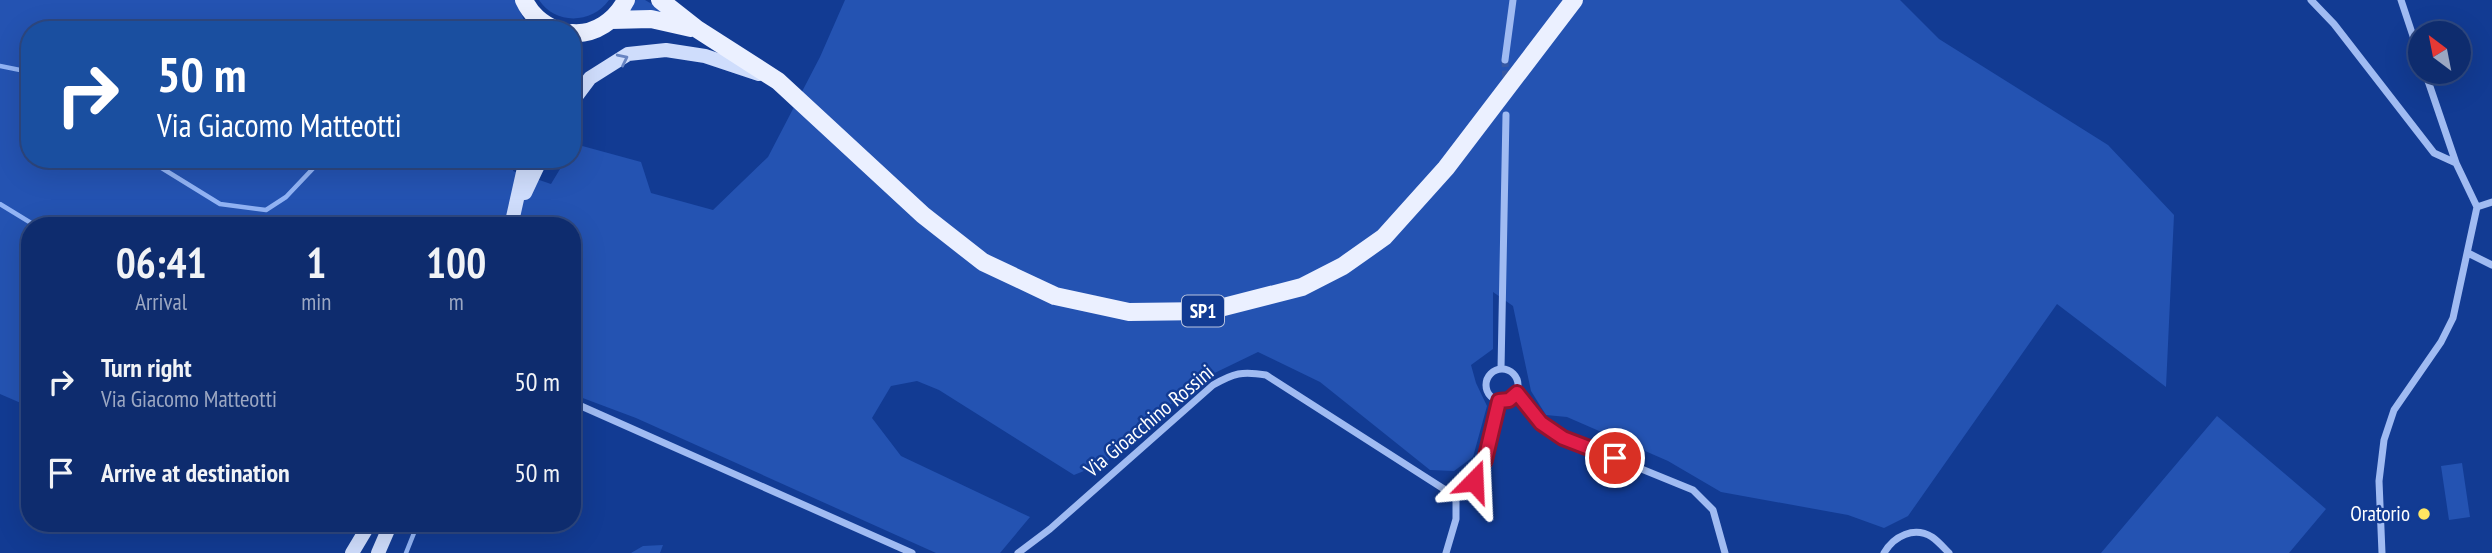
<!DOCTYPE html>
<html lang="en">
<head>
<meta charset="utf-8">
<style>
	body { margin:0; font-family:"PT Sans Narrow",sans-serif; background:#1c3876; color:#f1f3f6; height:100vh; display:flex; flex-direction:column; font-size:26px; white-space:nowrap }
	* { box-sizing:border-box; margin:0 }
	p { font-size:23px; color:#9ba7c2 }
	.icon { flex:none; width:38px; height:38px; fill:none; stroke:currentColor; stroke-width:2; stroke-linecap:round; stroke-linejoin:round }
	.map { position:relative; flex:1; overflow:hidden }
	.side { position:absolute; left:21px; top:217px; width:560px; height:315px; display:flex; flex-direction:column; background:#0e2c6e; border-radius:28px; box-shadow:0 7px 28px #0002,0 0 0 2px #2e4881 }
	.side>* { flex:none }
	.guide { position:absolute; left:21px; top:21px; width:560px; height:147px; border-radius:28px; box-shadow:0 7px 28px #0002,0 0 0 2px #2e4881; background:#1a4fa0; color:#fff; overflow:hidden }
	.needle { width:46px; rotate:328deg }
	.buttons { position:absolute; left:2408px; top:21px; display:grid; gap:14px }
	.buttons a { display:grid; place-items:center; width:63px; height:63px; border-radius:50%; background:#0e2c6e; box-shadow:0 7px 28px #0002,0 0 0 2px #2e4881; font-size:35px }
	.pin { position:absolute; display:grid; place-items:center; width:60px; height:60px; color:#fff; margin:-30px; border:4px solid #fff; border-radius:50%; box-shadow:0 2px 7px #0007 }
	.me { position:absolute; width:77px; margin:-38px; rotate:21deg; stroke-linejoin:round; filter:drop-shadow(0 0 5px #0008) }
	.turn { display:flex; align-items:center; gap:24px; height:147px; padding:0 21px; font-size:32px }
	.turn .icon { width:91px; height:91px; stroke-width:2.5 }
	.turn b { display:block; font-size:49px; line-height:60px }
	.eta { display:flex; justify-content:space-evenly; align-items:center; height:119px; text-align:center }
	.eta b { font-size:42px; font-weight:700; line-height:49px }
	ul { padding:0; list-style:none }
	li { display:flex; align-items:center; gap:21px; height:91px; padding:0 21px }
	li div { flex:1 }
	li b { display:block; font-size:26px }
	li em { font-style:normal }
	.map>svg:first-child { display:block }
	.green { fill:#2453b2 }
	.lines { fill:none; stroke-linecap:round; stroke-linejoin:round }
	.stream { stroke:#92b4f5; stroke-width:4.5 }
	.street-tunnel { stroke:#3658a3; stroke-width:7; stroke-dasharray:7 3.5; stroke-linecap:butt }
	.street { stroke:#a0bbf2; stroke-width:7 }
	.secondary { stroke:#cfddfc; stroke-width:14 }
	.primary { stroke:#ebf0ff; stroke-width:18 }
	.oneway { stroke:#6784c2 }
	.route-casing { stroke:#92132f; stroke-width:18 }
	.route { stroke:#e11d48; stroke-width:12 }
	.poi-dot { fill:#ffe561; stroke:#123b93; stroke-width:2.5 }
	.labels { text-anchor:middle; stroke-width:5; stroke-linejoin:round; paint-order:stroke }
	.shield { fill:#123b93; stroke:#b8c4df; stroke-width:2 }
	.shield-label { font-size:19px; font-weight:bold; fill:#fff }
	.street-label { font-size:21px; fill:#fff; stroke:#123b93 }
	.poi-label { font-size:21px; fill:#fff; stroke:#123b93; text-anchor:end }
</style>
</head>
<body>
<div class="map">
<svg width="2492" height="553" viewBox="0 0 2492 553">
	<rect width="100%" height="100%" fill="#123b93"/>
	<!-- green -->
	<path class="green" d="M 0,0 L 516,0 L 525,23 L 525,30 L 30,30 L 30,159 L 514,159 L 513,171 L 551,184 L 566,159 L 572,159 L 572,149 L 575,144 L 641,162 L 651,193 L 713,210 L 768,157 L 820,57 L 845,0 L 1900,0 L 1939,39 L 2108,145 L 2174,215 L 2166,387 L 2057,304 L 1908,516 L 1884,528 L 1848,515 L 1721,492 L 1668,461 L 1567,417 L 1546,415 L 1531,391 L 1513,306 L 1493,292 L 1493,349 L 1471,365 L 1476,383 L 1487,406 L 1473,457 L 1454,471 L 1430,470 L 1320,382 L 1258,352 L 1196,382 L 1106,462 L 1074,475 L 939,390 L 917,381 L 891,386 L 872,418 L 901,456 L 1030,517 L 1000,553 L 936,553 L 636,418 L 572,394 L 572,226 L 30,226 L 30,407 L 0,394 Z
		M 539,0 L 609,0 C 592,24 555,25 539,0 Z
		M 635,0 L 645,0 L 674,17 L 648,11 L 630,11 Z
		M 2217,416 L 2326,509 L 2289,553 L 2101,553 Z
		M 2462,463 L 2470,517 L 2449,520 L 2441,466 Z
		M 663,545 L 660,553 L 631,553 L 643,546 Z"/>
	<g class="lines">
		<!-- stream -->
		<path class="stream" d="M 0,66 L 30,72
			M 147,159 L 220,204 L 266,210 L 286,197 L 322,159
			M 0,204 L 36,226
			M 406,553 L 418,523"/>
		<!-- street-tunnel -->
		<path class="street-tunnel" d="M 1505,60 L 1506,84"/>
		<!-- street -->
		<path class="street" d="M 2311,0 L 2334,24 L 2434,153 L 2456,163
			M 2401,0 L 2420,57
			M 1505,60 L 1513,0
			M 2477,207 L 2492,202
			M 2468,253 L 2492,265
			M1486 385a16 16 0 1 1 32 0a16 16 0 1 1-32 0Z
			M 1501,369 L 1506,115
			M 1517,393 L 1541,423 L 1563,437 L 1693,490 L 1713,510 L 1725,553
			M 572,402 L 912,553
			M 1018,553 L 1050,529 L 1213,385 C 1234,373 1242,371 1266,375 L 1447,491 C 1488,492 1490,431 1499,401
			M 1446,553 L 1456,519 L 1456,491
			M 1884,553 C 1894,536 1914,526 1932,537 C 1938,541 1944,548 1949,553
			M 2382,553 L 2379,481 L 2384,440 L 2394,410 L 2441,342 L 2453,318 L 2477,207 L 2456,163 L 2425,72"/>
		<!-- secondary -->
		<path class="secondary" d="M 572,102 L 590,78 L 628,54 L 666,50 L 705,56 L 759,74
			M 525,193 L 541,159
			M 511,226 L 526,159
			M 352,553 L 370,523
			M 378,553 L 391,523"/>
		<!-- primary -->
		<path class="primary" d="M 524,0 C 531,15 541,23 556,30
			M 660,0 L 697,29 L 778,81 L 923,215 L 983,262 L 1055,296 L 1129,312 L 1208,311 L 1302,287 L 1343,266 L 1384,237 L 1446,168 L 1574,0
			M 611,20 L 651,19 L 691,28
			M 572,33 C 595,35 616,20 626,0"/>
	</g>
	<!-- one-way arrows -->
	<defs><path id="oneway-chevron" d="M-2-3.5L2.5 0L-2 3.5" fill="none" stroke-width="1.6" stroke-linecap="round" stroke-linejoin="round" transform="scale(1.75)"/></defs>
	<use class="oneway" href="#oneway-chevron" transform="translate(623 59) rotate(-26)"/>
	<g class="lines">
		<defs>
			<path id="route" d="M 1474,481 L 1485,460 L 1499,401 L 1509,400 L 1517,393 L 1541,423 L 1563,438 L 1615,458"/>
		</defs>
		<!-- route casing -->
		<use href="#route" class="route-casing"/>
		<!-- route -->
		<use href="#route" class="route"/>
	</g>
	<!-- markers -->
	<circle class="poi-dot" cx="2424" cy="514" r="7"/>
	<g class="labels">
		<!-- shield labels -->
		<rect class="shield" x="1182" y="295.5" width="42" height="31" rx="5"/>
		<g class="shield-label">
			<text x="1203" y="318">SP1</text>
		</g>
		<!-- street labels -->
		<g class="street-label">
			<text transform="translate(1149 421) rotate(-40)" y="7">Via Gioacchino Rossini</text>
		</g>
		<!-- poi labels -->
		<g class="poi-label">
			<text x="2410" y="521">Oratorio</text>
		</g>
	</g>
</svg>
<div class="buttons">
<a><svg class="needle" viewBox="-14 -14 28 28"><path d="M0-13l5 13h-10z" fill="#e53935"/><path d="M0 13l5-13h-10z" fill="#9ba7c2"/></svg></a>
</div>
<div class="pin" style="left:1615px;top:458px;background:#d93025"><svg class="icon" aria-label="arrive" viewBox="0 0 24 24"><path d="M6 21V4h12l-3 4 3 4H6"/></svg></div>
<svg class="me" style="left:1474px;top:481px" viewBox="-20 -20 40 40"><path d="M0-17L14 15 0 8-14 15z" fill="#e11d48" stroke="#fff" stroke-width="4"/></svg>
<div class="guide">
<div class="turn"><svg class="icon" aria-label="right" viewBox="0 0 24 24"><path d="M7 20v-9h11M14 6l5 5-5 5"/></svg><div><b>50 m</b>Via Giacomo Matteotti</div></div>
</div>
<section class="side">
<div class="eta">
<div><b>06:41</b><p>Arrival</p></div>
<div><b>1</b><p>min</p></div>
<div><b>100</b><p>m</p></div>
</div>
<ul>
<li><svg class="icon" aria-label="right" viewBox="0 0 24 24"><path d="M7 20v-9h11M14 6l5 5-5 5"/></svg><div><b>Turn right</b><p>Via Giacomo Matteotti</p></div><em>50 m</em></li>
<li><svg class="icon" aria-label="arrive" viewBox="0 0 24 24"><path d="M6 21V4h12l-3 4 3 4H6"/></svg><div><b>Arrive at destination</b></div><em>50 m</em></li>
</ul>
</section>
</div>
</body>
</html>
